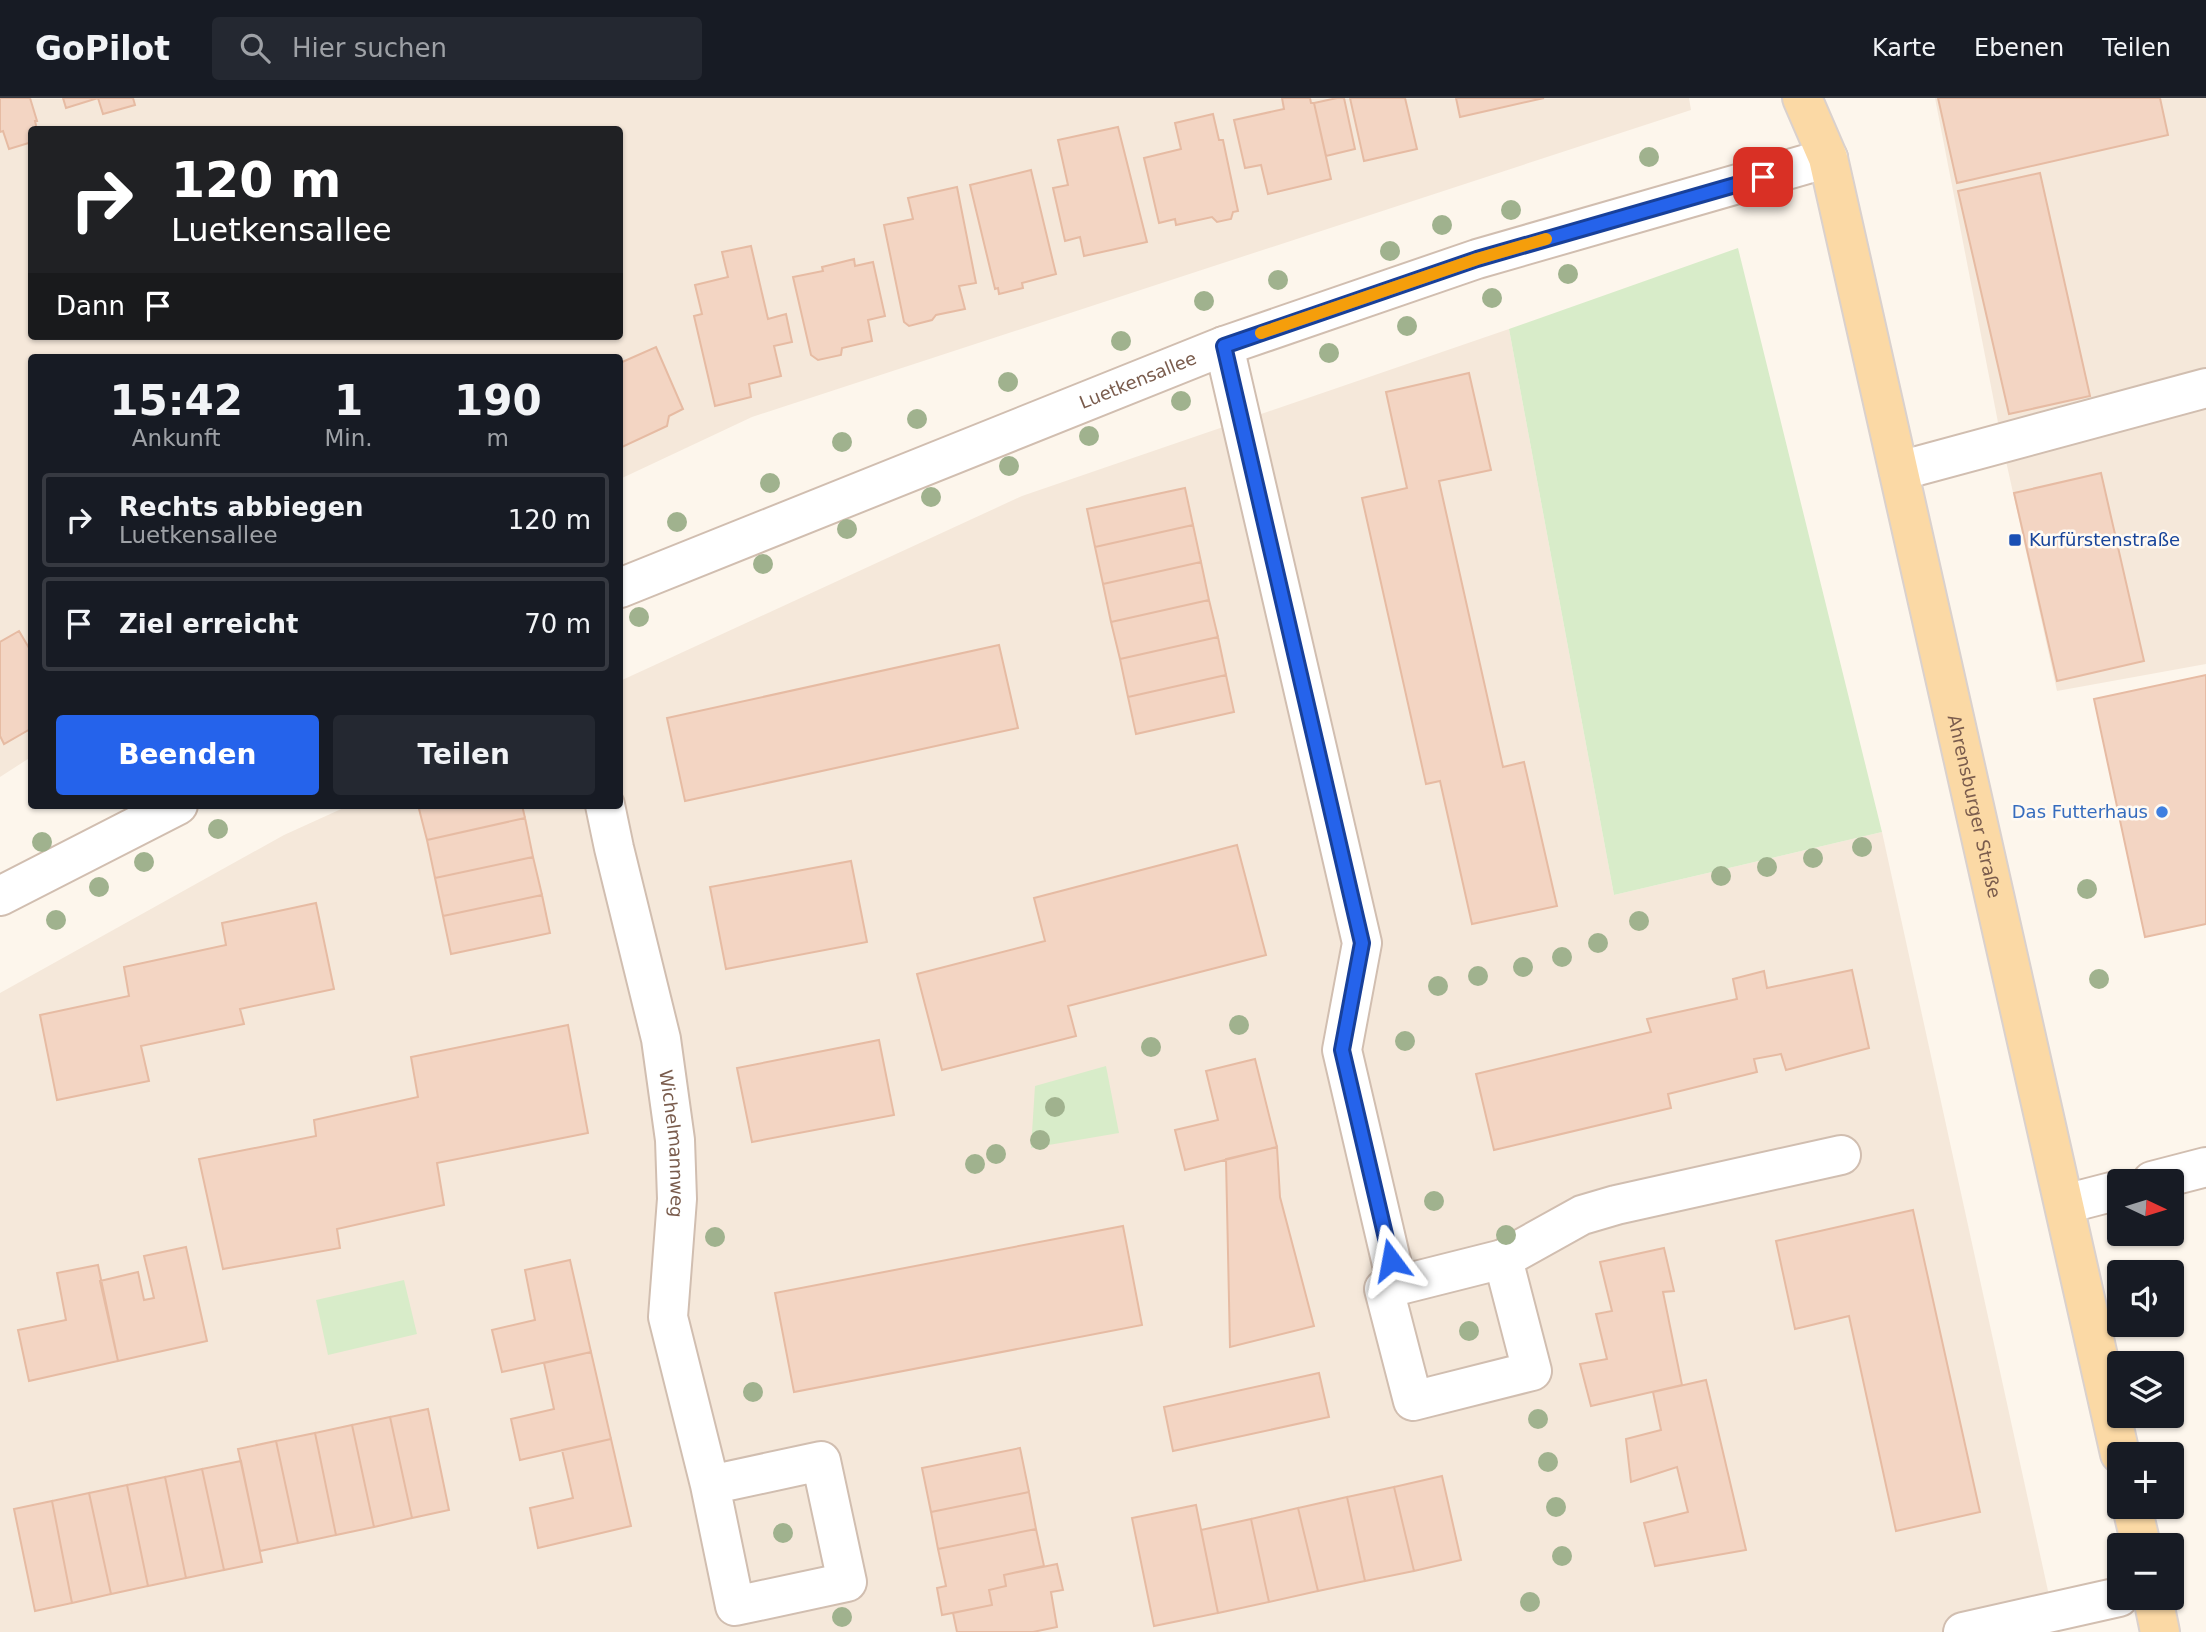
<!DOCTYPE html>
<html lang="de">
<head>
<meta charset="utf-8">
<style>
	body { margin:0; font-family:"DejaVu Sans",sans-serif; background:#242831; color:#f1f3f6; height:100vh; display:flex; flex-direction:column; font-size:26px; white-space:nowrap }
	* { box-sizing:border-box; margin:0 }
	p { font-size:23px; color:#9ea1a6 }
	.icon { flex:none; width:38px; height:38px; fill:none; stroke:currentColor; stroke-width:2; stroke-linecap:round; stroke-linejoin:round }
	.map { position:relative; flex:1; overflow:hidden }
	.side { position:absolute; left:28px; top:256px; width:595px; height:455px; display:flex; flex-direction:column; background:#171b24; border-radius:7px; box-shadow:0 2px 5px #0004 }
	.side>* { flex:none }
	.banner { position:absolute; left:28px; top:28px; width:595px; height:214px; border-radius:7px; box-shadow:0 2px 5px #0004; background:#202124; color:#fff; overflow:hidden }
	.needle { width:46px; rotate:94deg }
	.controls { position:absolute; left:2107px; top:1071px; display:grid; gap:14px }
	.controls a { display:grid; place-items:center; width:77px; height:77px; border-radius:7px; background:#171b24; box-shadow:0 2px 5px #0004; font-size:35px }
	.pin { position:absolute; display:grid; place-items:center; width:60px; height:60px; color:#fff; margin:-30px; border-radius:14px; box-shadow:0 4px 10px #0006 }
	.me { position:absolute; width:77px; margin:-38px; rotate:347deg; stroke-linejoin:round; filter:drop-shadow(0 0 5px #0008) }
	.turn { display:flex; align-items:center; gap:24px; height:147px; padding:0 28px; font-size:32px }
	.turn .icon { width:91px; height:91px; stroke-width:2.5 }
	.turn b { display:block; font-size:49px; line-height:60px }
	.then { display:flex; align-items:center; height:66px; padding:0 28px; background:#0003; gap:14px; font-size:26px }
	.eta { display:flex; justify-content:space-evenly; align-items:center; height:119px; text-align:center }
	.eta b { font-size:42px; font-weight:800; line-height:49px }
	.cta { display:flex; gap:14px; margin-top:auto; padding:14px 28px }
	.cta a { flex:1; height:80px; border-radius:7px; background:#2563eb; color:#fff; font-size:28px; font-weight:800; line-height:80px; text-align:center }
	.cta a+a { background:#242831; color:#f1f3f6 }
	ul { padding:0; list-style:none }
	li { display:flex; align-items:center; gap:21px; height:94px; margin:0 14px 10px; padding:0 14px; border:4px solid #363941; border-radius:7px }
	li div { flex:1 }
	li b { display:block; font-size:26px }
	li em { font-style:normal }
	header { display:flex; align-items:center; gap:42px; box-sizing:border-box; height:98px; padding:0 35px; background:#171b24; border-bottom:2px solid #363941 }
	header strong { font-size:33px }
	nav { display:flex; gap:38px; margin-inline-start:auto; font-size:24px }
	.search { width:490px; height:63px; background:#242831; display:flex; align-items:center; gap:18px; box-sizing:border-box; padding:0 24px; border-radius:7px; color:#9ea1a6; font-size:26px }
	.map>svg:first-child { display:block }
	.residential { fill:#f5e8da; fill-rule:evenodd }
	.green { fill:#d8ecc9 }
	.building { fill:#f3d5c3; stroke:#e6bba3; stroke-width:2 }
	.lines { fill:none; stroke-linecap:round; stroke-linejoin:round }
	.minor-casing { stroke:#d1beb0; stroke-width:42 }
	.major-casing { stroke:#dad1cd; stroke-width:42 }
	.minor { stroke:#fff; stroke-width:38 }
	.major { stroke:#fbd9a5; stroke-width:38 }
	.tree { fill:#a0b28e }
	.route-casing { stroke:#184099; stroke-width:18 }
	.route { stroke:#2563eb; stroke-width:12 }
	.slow { stroke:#f59e0b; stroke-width:12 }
	.transit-dot { fill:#1a4fb4; stroke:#fffaf3; stroke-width:2.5 }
	.shop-dot { fill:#3f7fe0; stroke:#fffaf3; stroke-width:2.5 }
	.labels { text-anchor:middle; stroke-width:5; stroke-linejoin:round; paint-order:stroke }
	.street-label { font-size:18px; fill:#7a5c4d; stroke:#fffaf3 }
	.transit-label { font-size:18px; fill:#164399; stroke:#fffaf3; text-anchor:start }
	.shop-label { font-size:18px; fill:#366cbe; stroke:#fffaf3; text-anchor:end }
</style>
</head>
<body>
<header>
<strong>GoPilot</strong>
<div class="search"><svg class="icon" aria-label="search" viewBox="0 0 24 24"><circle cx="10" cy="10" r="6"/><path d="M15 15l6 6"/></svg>Hier suchen</div>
<nav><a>Karte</a><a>Ebenen</a><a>Teilen</a></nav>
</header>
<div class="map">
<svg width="2206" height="1534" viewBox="0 0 2206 1534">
	<rect width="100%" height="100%" fill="#fdf6ec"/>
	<!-- residential -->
	<path class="residential" d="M 0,0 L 1689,0 L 1691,12 L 752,319 L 620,381 L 620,259 L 32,259 L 31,659 L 0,679 ZM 32,32 L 620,32 L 620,238 L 32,238 Z
		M 1935,0 L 2206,0 L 2206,566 L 2057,593 L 2002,345 Z
		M 1509,231 L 1614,797 L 1882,734 L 2057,1534 L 0,1534 L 0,895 L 284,737 L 350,707 L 620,707 L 620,583 L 1022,398 Z"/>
	<!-- green -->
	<path class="green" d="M 1738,150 L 1882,734 L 1614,797 L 1509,231 Z
		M 1106,968 L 1119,1035 L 1031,1050 L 1035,988 Z
		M 404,1182 L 417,1236 L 328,1257 L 316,1202 Z"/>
	<!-- building -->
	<path class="building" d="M 0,0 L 30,0 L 37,23 L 35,23 L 37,32 L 32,32 L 32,44 L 9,51 L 3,33 L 0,34 Z
		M 63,0 L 98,0 L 66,10 Z
		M 98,0 L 133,0 L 135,7 L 103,16 Z
		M 1282,0 L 1310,0 L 1311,5 L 1314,5 L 1331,81 L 1268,96 L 1261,67 L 1245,70 L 1234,22 L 1284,11 Z
		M 1337,0 L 1344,0 L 1355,51 L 1326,58 L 1314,5 Z
		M 1350,0 L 1405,0 L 1417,51 L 1364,63 Z
		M 1456,0 L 1544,0 L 1460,19 Z
		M 1938,0 L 2160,0 L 2168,37 L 1957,85 Z
		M 1213,16 L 1219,42 L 1223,42 L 1238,113 L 1233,114 L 1231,121 L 1217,124 L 1212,119 L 1176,127 L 1175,121 L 1159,125 L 1144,60 L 1181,51 L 1175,25 Z
		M 1118,29 L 1147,144 L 1084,158 L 1080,139 L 1065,143 L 1053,90 L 1068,87 L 1058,42 Z
		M 1031,72 L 1056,176 L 1022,185 L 1023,190 L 999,196 L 998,190 L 995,191 L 970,87 Z
		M 2040,75 L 2090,298 L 2009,316 L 1958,93 Z
		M 957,89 L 976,185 L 959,188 L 965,211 L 936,217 L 932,222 L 909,228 L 904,224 L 884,127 L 913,121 L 908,100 Z
		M 751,148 L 768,221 L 786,216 L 792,244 L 774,248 L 781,278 L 749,286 L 751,299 L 715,308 L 694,218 L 702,216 L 695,187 L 728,179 L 722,154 Z
		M 854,161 L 855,168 L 873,164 L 885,218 L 868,222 L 872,243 L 842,250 L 841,257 L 818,262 L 811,257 L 793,179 L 823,173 L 822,169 Z
		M 656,249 L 683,311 L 669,318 L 667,328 L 620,350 L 620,265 Z
		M 1469,275 L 1491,372 L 1439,383 L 1503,669 L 1524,664 L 1557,808 L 1472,826 L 1440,683 L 1426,686 L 1362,400 L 1407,390 L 1386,294 Z
		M 2101,375 L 2144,563 L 2057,583 L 2014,395 Z
		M 1185,390 L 1193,427 L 1095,449 L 1087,411 Z
		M 1193,427 L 1201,464 L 1103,486 L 1095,449 Z
		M 1201,464 L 1209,502 L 1111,524 L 1103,486 Z
		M 1209,502 L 1218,539 L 1120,561 L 1111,524 Z
		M 19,533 L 32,555 L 32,630 L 4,646 L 0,638 L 0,544 Z
		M 1218,539 L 1226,577 L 1128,599 L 1120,561 Z
		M 999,547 L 1018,630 L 685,703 L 667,620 Z
		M 1226,577 L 1234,614 L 1136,636 L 1128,599 Z
		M 2206,577 L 2206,826 L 2145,839 L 2094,601 Z
		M 418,707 L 522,707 L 525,720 L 427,742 Z
		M 525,720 L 533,759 L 435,780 L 427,742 Z
		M 1237,747 L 1266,857 L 1068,908 L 1076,938 L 942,972 L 917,876 L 1045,843 L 1034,800 Z
		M 533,759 L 542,797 L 443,818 L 435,780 Z
		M 851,763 L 867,844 L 726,871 L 710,789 Z
		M 542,797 L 550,835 L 451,856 L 443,818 Z
		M 316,805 L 334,891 L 240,911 L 244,926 L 141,948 L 149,983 L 57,1002 L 40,917 L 129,898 L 124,869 L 226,847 L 222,825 Z
		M 1852,872 L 1869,950 L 1786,972 L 1781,956 L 1754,961 L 1757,974 L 1668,996 L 1671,1010 L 1494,1052 L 1476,976 L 1651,934 L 1647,921 L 1737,901 L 1733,881 L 1764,873 L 1767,890 Z
		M 568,927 L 588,1035 L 437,1065 L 444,1107 L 337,1131 L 340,1150 L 223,1171 L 199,1061 L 316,1038 L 314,1022 L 418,999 L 411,959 Z
		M 879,942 L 894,1017 L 752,1044 L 737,970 Z
		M 1255,961 L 1277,1049 L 1185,1072 L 1175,1032 L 1218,1022 L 1206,973 Z
		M 1277,1049 L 1280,1099 L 1314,1228 L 1230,1249 L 1226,1061 Z
		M 1913,1112 L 1980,1414 L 1896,1433 L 1849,1218 L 1795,1231 L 1776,1143 Z
		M 1123,1128 L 1142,1227 L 794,1294 L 775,1195 Z
		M 186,1149 L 207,1243 L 118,1263 L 100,1183 L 138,1174 L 144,1202 L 154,1200 L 144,1158 Z
		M 1664,1150 L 1674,1193 L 1663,1194 L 1682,1287 L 1591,1308 L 1580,1266 L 1607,1261 L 1596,1216 L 1612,1213 L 1600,1164 Z
		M 570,1162 L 591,1254 L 502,1274 L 492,1232 L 535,1222 L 525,1172 Z
		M 98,1167 L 118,1263 L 29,1283 L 18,1232 L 66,1222 L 57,1175 Z
		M 591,1254 L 611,1341 L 520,1362 L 511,1321 L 554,1311 L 544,1265 Z
		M 1319,1275 L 1329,1319 L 1173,1353 L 1164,1309 Z
		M 1706,1282 L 1746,1452 L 1655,1468 L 1644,1425 L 1688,1414 L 1677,1369 L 1631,1384 L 1626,1341 L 1661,1332 L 1653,1294 Z
		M 428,1311 L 449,1412 L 412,1420 L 390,1319 Z
		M 390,1319 L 412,1420 L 374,1429 L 352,1327 Z
		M 352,1327 L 374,1429 L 336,1437 L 315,1335 Z
		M 315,1335 L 336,1437 L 298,1445 L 276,1343 Z
		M 611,1341 L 631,1428 L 538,1450 L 530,1410 L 573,1400 L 562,1352 Z
		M 276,1343 L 298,1445 L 260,1453 L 238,1351 Z
		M 1020,1350 L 1029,1394 L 931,1414 L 922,1370 Z
		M 241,1363 L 262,1464 L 224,1472 L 202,1371 Z
		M 202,1371 L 224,1472 L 186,1480 L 165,1379 Z
		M 1442,1378 L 1461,1462 L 1414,1473 L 1394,1389 Z
		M 165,1379 L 186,1480 L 148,1488 L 127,1387 Z
		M 127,1387 L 148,1488 L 111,1496 L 89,1395 Z
		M 1394,1389 L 1414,1473 L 1365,1483 L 1347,1399 Z
		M 1029,1394 L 1036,1431 L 938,1451 L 931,1414 Z
		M 89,1395 L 111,1496 L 72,1505 L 52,1403 Z
		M 1347,1399 L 1365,1483 L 1318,1493 L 1298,1410 Z
		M 52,1403 L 72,1505 L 35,1513 L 14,1411 Z
		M 1196,1407 L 1218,1515 L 1154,1528 L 1132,1420 Z
		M 1298,1410 L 1318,1493 L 1269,1504 L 1251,1421 Z
		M 1251,1421 L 1269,1504 L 1218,1515 L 1201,1432 Z
		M 1036,1431 L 1044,1468 L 1004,1477 L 1006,1488 L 989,1492 L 992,1507 L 942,1517 L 937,1490 L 946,1488 L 938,1451 Z
		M 1057,1466 L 1063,1492 L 1051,1494 L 1057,1529 L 1033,1534 L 957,1534 L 953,1515 L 992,1507 L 989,1492 L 1006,1488 L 1004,1477 Z"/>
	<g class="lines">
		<defs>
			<g id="minor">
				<path d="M 1224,248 L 1362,845 L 1342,952 L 1397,1188"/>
				<path d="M 1899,373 L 2206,290"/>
				<path id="s1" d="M 620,490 L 1224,248 L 1477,161 L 1828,60"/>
				<path id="s2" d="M 605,707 L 614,750 L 661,941 L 675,1042 L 677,1101 L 668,1219 L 710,1387 L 735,1508 L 847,1484 L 821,1363 L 710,1387"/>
				<path d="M 0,798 L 178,707"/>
				<path d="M 2152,1083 L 2206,1069"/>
				<path d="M 2065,1106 L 2119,1092"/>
				<path d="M 1503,1161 L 1532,1273 L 1413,1303 L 1384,1191 Z"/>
				<path d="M 1503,1161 L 1582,1117 L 1616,1107 L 1841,1057"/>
				<path d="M 1963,1534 L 2119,1499"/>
			</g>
			<g id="major">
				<path id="s3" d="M 1802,0 L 1828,60 L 2120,1356"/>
				<path d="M 2132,1409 L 2141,1447"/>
				<path d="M 2153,1500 L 2160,1534"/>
			</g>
		</defs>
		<!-- minor casing -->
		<use href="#minor" class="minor-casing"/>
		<!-- major casing -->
		<use href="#major" class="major-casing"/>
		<!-- minor -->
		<use href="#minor" class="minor"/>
		<!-- major -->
		<use href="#major" class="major"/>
	</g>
	<!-- trees -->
	<g class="tree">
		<circle cx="1649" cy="59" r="10"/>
		<circle cx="1511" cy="112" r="10"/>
		<circle cx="1442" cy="127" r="10"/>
		<circle cx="1390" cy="153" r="10"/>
		<circle cx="1568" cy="176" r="10"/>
		<circle cx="1278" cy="182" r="10"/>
		<circle cx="1492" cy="200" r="10"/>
		<circle cx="1204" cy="203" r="10"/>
		<circle cx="1407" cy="228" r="10"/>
		<circle cx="1121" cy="243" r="10"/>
		<circle cx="1329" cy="255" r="10"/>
		<circle cx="1008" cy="284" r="10"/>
		<circle cx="1181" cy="303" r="10"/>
		<circle cx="917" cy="321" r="10"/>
		<circle cx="1089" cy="338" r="10"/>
		<circle cx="842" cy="344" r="10"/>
		<circle cx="1009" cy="368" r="10"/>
		<circle cx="770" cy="385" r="10"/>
		<circle cx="931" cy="399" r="10"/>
		<circle cx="677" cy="424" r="10"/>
		<circle cx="847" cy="431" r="10"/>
		<circle cx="763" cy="466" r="10"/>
		<circle cx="639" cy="519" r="10"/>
		<circle cx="218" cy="731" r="10"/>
		<circle cx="42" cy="744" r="10"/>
		<circle cx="1862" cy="749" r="10"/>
		<circle cx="1813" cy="760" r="10"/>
		<circle cx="144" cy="764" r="10"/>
		<circle cx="1767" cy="769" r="10"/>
		<circle cx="1721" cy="778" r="10"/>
		<circle cx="99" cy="789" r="10"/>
		<circle cx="2087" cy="791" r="10"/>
		<circle cx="56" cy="822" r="10"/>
		<circle cx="1639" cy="823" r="10"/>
		<circle cx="1598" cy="845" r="10"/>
		<circle cx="1562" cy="859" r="10"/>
		<circle cx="1523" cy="869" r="10"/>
		<circle cx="1478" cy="878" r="10"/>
		<circle cx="2099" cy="881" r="10"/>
		<circle cx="1438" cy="888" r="10"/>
		<circle cx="1239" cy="927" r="10"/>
		<circle cx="1405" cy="943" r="10"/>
		<circle cx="1151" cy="949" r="10"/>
		<circle cx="1055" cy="1009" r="10"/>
		<circle cx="1040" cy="1042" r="10"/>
		<circle cx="996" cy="1056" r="10"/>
		<circle cx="975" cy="1066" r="10"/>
		<circle cx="1434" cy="1103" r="10"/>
		<circle cx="1506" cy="1137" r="10"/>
		<circle cx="715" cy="1139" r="10"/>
		<circle cx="1469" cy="1233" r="10"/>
		<circle cx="753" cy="1294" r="10"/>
		<circle cx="1538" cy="1321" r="10"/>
		<circle cx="1548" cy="1364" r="10"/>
		<circle cx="1556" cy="1409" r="10"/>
		<circle cx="783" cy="1435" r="10"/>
		<circle cx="1562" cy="1458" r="10"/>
		<circle cx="1530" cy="1504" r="10"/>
		<circle cx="842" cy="1519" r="10"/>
	</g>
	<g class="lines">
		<defs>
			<path id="route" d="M 1391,1162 L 1342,952 L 1362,845 L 1224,248 L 1477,161 L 1763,79"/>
		</defs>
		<!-- route casing -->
		<use href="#route" class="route-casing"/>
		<!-- route -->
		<use href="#route" class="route"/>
		<!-- slow -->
		<path class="slow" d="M 1261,235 L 1477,161 L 1546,141"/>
	</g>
	<!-- markers -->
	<rect class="transit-dot" x="2008" y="435" width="14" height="14" rx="3.5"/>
	<circle class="shop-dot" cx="2162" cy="714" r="7"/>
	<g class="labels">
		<!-- street labels -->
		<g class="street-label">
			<text dy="6" stroke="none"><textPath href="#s1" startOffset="558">Luetkensallee</textPath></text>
			<text dy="6" stroke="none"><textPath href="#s3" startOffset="730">Ahrensburger Straße</textPath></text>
			<text dy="6" stroke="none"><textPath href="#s2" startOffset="346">Wichelmannweg</textPath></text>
		</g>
		<!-- transit labels -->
		<g class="transit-label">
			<text x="2029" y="448">Kurfürstenstraße</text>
		</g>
		<!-- shop labels -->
		<g class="shop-label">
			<text x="2148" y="720">Das Futterhaus</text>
		</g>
	</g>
</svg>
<div class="controls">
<a><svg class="needle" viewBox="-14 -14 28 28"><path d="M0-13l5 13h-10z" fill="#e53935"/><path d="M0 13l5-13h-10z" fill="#9ea1a6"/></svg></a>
<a><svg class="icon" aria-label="sound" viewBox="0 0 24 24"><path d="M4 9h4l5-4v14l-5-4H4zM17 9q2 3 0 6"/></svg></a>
<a><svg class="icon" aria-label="layers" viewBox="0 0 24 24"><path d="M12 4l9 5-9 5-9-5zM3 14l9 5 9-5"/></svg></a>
<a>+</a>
<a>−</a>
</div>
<div class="pin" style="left:1763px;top:79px;background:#d93025"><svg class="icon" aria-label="arrive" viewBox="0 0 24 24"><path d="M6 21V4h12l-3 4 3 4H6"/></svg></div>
<svg class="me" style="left:1391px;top:1162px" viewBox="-20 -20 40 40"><path d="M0-17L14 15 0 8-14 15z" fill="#2563eb" stroke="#fff" stroke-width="4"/></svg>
<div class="banner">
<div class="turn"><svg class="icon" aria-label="right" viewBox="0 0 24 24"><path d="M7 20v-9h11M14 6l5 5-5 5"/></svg><div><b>120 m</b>Luetkensallee</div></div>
<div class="then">Dann<svg class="icon" aria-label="arrive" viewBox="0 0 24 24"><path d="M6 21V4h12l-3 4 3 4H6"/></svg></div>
</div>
<section class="side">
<div class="eta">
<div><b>15:42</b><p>Ankunft</p></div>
<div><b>1</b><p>Min.</p></div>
<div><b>190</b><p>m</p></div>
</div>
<ul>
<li><svg class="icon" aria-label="right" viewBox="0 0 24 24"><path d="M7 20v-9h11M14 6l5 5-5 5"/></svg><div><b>Rechts abbiegen</b><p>Luetkensallee</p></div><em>120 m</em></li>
<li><svg class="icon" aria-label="arrive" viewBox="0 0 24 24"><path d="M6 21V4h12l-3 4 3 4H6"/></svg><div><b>Ziel erreicht</b></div><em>70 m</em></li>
</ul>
<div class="cta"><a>Beenden</a><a>Teilen</a></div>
</section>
</div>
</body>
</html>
